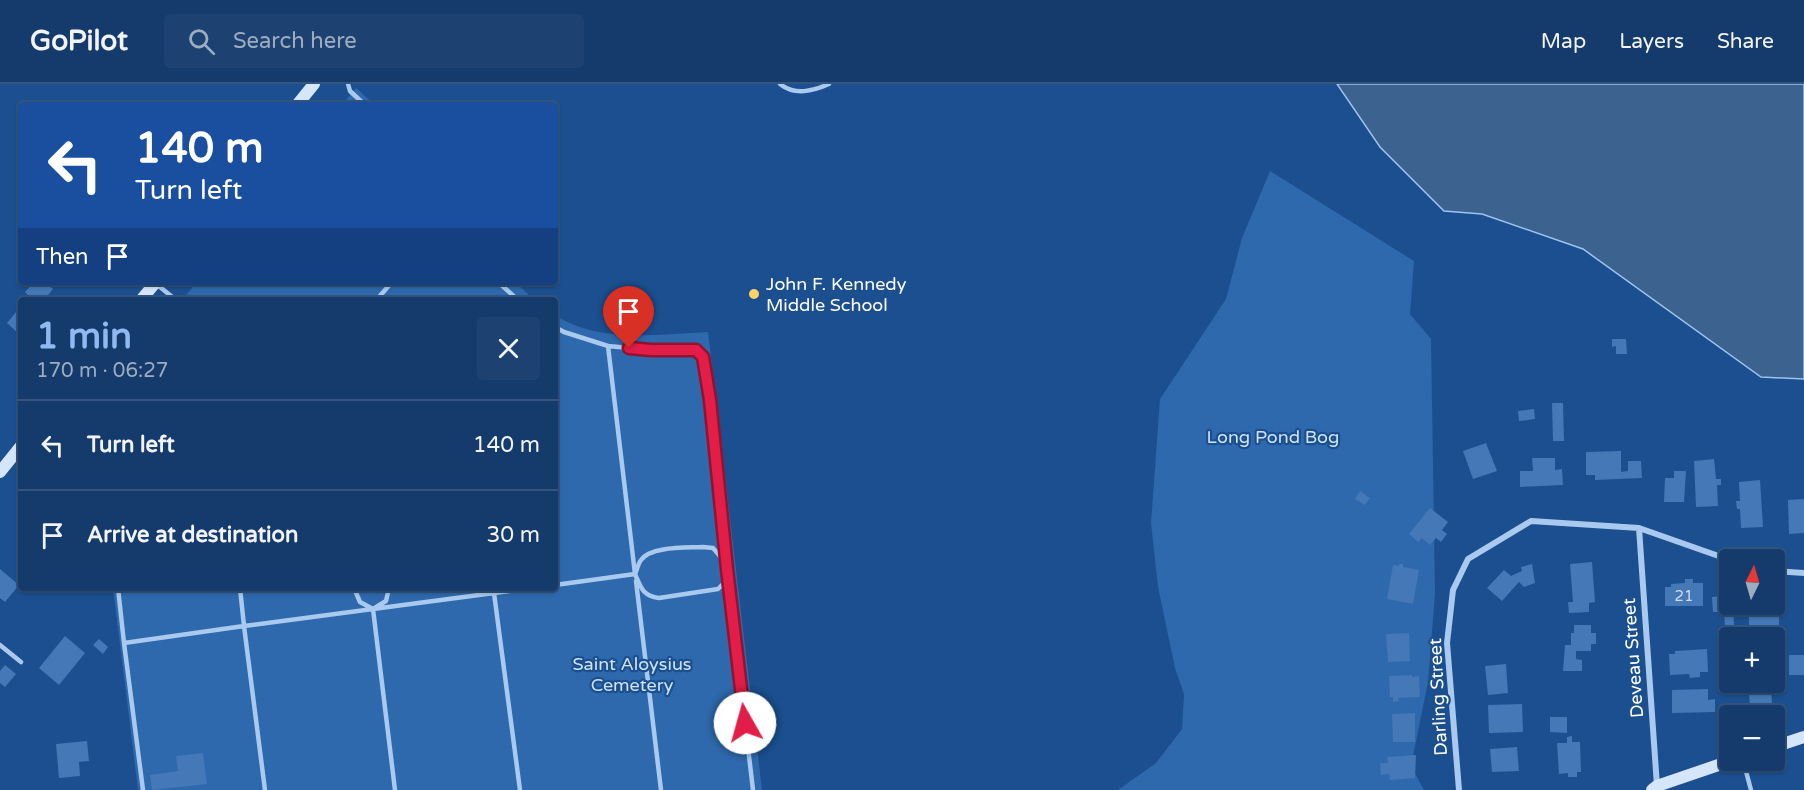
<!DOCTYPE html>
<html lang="en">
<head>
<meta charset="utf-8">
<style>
	body { margin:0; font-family:"Varela Round",sans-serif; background:#1d4271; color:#f1f3f6; height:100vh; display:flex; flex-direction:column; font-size:22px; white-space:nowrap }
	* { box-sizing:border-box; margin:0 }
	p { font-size:20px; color:#9dadc1 }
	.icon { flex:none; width:33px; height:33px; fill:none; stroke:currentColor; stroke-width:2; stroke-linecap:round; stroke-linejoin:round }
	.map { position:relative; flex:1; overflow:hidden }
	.sheet { position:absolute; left:18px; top:213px; width:540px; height:294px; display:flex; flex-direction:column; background:#143b6b; border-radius:6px; box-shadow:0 2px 4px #0004,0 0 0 2px #33557e }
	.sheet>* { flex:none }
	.banner { position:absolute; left:18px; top:18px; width:540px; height:183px; border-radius:6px; box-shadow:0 2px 4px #0004,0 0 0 2px #33557e; background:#1a4fa0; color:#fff; overflow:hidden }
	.needle { width:39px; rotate:5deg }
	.controls { position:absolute; left:1719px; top:465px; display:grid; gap:12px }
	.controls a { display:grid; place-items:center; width:66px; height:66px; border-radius:6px; background:#143b6b; box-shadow:0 2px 4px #0004,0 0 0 2px #33557e; font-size:30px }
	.pin { position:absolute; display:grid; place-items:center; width:51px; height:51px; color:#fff; margin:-62px -26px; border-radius:50% 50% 50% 0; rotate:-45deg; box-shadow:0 0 6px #0007 }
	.pin .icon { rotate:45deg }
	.me { position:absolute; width:66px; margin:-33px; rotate:353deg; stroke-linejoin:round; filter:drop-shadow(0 0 4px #0008) }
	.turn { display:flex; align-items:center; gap:21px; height:126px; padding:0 18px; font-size:27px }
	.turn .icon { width:78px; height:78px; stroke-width:2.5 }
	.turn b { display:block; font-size:42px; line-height:51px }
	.then { display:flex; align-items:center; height:57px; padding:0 18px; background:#0003; gap:12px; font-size:22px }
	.round { display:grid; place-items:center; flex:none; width:63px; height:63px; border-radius:6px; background:#1d4271 }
	.summary { display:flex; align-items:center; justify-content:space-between; height:102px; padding:0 18px }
	h1 { font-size:36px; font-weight:700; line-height:45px; color:#90b9f0 }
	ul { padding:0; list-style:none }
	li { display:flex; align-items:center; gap:18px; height:90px; padding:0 18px; border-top:2px solid #33557e }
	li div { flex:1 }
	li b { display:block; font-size:22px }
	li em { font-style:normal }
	header { display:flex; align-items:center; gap:36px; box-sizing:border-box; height:84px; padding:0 30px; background:#143b6b; border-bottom:2px solid #33557e }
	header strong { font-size:28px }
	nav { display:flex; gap:33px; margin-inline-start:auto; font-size:21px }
	.search { width:420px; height:54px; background:#1d4271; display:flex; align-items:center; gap:15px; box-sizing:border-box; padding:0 21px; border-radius:6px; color:#9dadc1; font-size:22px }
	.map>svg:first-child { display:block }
	.green { fill:#2e69ad }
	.water { fill:#3c6290; stroke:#9cc4f0; stroke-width:1.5 }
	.building { fill:#4478b7 }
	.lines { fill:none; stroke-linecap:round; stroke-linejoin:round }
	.service { stroke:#a9c9ee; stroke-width:4.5 }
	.minor { stroke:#a9c9ee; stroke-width:6 }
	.secondary { stroke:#d6e6fa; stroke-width:12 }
	.route-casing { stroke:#92132f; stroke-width:15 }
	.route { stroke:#e11d48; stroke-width:10 }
	.poi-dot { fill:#ffd166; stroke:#1b4f8f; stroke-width:2 }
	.labels { text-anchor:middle; stroke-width:4.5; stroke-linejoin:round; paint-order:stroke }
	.number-label { font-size:15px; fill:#d0dded }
	.poi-label { font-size:18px; fill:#fff; stroke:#1b4f8f; text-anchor:start }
	.park-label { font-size:18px; fill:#cfe3fa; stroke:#1b4f8f }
	.street-label { font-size:18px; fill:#fff; stroke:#1b4f8f }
</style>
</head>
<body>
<header>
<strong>GoPilot</strong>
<div class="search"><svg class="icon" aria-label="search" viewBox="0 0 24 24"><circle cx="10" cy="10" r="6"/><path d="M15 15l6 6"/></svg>Search here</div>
<nav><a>Map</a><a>Layers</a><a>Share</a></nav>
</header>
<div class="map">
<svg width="1804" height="706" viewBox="0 0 1804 706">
	<rect width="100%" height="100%" fill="#1b4f8f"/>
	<!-- green -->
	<path class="green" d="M 356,4 L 375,21 L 342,21 Z
		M 1270,87 L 1414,177 L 1410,230 L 1431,255 L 1435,510 L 1428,598 L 1411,682 L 1424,706 L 1118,706 L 1156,679 L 1182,645 L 1184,610 L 1175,584 L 1158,503 L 1151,439 L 1160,315 L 1226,215 L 1242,154 Z
		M 197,198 L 515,198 L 534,216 L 182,216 Z
		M 555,231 C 599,260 658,250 708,248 L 762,706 L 138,706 L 113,504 L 555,504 Z"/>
	<!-- water -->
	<path class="water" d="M 1337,0 L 1804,0 L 1804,295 L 1761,293 L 1583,165 L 1482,130 L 1444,127 L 1380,63 Z"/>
	<!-- building -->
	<path class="building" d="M 34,198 L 45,198 L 53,205 L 44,216 L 26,216 L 29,212 L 25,208 Z
		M 21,222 L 21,252 L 7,239 Z
		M 1612,255 L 1626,255 L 1627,270 L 1616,270 L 1616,262 L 1612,263 Z
		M 1552,319 L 1563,319 L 1564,357 L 1553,357 Z
		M 1534,325 L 1535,335 L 1519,337 L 1518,327 Z
		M 1486,359 L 1497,387 L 1473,395 L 1463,367 Z
		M 1621,367 L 1621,388 L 1628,387 L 1628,377 L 1641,377 L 1642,394 L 1595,396 L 1595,391 L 1586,391 L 1586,368 Z
		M 1532,374 L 1555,374 L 1555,386 L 1562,385 L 1563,401 L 1520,403 L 1520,387 L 1533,387 Z
		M 1714,375 L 1716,395 L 1721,395 L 1721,401 L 1717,401 L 1718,422 L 1696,423 L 1694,377 Z
		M 1674,387 L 1686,387 L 1684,418 L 1664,418 L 1665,394 L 1674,394 Z
		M 1760,396 L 1763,443 L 1741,444 L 1740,425 L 1737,425 L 1736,417 L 1740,417 L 1739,398 Z
		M 1360,407 L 1370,414 L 1365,421 L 1355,415 Z
		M 1804,415 L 1804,449 L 1789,450 L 1788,416 Z
		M 1430,424 L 1448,438 L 1442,446 L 1447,450 L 1441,458 L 1436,454 L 1430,461 L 1422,454 L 1418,458 L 1409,450 Z
		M 1592,478 L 1595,518 L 1589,519 L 1589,528 L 1569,529 L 1568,518 L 1573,518 L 1570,480 Z
		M 1399,480 L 1403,480 L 1403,483 L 1419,486 L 1413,520 L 1387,515 L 1393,481 L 1399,482 Z
		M 1532,480 L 1535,499 L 1524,503 L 1519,498 L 1502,517 L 1487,504 L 1504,486 L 1511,492 L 1522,487 L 1521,483 Z
		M 0,485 L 19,501 L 5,518 L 0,514 Z
		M 1685,495 L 1693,495 L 1693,499 L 1703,499 L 1703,522 L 1665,522 L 1665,503 L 1671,503 L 1671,500 L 1685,499 Z
		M 1730,511 L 1730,520 L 1733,520 L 1734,541 L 1725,542 L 1724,528 L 1713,528 L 1712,513 Z
		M 1749,528 L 1779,529 L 1779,549 L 1749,548 Z
		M 1574,541 L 1591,541 L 1591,549 L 1596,549 L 1596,560 L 1591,560 L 1591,567 L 1576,567 L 1576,575 L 1582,576 L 1582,587 L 1563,587 L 1565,561 L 1571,561 L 1571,549 L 1574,549 Z
		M 1409,549 L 1410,577 L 1388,578 L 1386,550 Z
		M 65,552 L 85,569 L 59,601 L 39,584 Z
		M 99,555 L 108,563 L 103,570 L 93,561 Z
		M 1707,565 L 1708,588 L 1700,588 L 1700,593 L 1690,594 L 1689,590 L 1670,591 L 1669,570 L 1675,570 L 1675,567 Z
		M 1789,571 L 1804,571 L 1804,591 L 1789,591 Z
		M 1506,580 L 1508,609 L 1488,611 L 1485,582 Z
		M 5,581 L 16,590 L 5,603 L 0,599 L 0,587 Z
		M 1730,587 L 1730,598 L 1723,598 L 1723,588 Z
		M 1412,591 L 1412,593 L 1419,592 L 1420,613 L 1398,614 L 1399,617 L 1393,618 L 1393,613 L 1390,613 L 1389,592 Z
		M 1748,598 L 1771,598 L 1772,620 L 1750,622 Z
		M 1708,605 L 1708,616 L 1715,615 L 1715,628 L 1672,629 L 1672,606 Z
		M 1522,620 L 1523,648 L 1489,649 L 1488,621 Z
		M 1415,629 L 1415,658 L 1393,658 L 1392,630 Z
		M 1550,633 L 1567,633 L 1567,649 L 1550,648 Z
		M 1572,652 L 1572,658 L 1580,658 L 1581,688 L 1577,688 L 1577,693 L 1568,693 L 1568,689 L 1559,690 L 1557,659 L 1567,659 L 1567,653 Z
		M 87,657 L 89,677 L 79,678 L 80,692 L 59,694 L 56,660 Z
		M 1517,663 L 1519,687 L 1492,688 L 1490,665 Z
		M 203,669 L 207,700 L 152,706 L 150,691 L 178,687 L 176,672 Z
		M 1416,671 L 1415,694 L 1390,696 L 1389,690 L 1381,691 L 1380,679 L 1388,679 L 1387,673 Z"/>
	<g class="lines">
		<!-- service -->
		<path class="service" d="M 348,0 L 350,7 L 365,21
			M 780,0 C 795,12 813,7 829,0
			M 498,198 L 518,216
			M 155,199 L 176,216
			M 382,216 L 379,213 L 392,198
			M 555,243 L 564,248 L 608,262
			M 703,463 L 713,464 L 720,472 L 727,485 L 723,500 L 718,505 L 659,514 C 643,512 641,504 635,490 C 637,486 638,480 641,476 C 651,462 686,464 703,463 Z
			M 636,497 L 661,706
			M 555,501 L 635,490 L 608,262 L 651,266 L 696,266 L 703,273 L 710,316 L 727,485 L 753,706
			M 118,504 L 124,559
			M 354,504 L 360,518 L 373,525
			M 389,504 L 386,517 L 373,525 L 494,509 L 494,504
			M 373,525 L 395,706
			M 0,561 L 21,578
			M 1743,676 L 1751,706
			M 143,706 L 124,559 L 244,542 L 240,504
			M 265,706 L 244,542 L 373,525
			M 520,706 L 494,509 L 532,504"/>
		<!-- minor -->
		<path class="minor" d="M 1639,444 L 1657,702
			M 1774,487 L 1804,489
			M 1459,706 L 1447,559 L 1453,506 L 1468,475 L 1531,437 L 1639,444 L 1730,476"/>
		<!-- secondary -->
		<path class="secondary" d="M 297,21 L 314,0
			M 141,216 L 156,198
			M 0,388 L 21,362
			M 1774,663 L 1804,653
			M 1652,706 L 1657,702 L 1733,676"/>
	</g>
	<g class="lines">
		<defs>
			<path id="route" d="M 629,264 L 651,266 L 696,266 L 703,273 L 710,316 L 727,485 L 745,639"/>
		</defs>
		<!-- route casing -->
		<use href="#route" class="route-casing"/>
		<!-- route -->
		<use href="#route" class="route"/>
	</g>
	<!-- markers -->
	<circle class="poi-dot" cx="754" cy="210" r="6"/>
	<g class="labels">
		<!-- number labels -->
		<g class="number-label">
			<text x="1684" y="517">21</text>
		</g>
		<!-- poi labels -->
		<g class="poi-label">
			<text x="766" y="206">John F. Kennedy<tspan x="766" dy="21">Middle School</tspan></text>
		</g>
		<!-- park labels -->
		<g class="park-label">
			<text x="1273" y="359">Long Pond Bog</text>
			<text x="632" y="586">Saint Aloysius<tspan x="632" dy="21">Cemetery</tspan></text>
		</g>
		<!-- street labels -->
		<g class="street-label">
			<text transform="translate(1633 574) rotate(-94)" y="6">Deveau Street</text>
			<text transform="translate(1438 613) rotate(-93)" y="6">Darling Street</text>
		</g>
	</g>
</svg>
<div class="controls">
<a><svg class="needle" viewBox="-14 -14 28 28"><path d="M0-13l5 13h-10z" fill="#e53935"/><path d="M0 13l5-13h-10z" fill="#9dadc1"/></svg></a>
<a>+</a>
<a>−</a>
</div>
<div class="pin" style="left:629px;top:264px;background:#d93025"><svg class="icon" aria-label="arrive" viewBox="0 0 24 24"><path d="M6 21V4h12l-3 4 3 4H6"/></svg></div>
<svg class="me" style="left:745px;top:639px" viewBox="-20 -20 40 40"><circle r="19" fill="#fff"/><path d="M0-13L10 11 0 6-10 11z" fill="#e11d48"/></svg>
<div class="banner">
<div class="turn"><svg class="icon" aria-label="left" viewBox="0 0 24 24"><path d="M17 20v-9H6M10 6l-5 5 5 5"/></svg><div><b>140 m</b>Turn left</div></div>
<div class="then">Then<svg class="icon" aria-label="arrive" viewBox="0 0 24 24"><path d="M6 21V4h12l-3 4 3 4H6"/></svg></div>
</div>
<section class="sheet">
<div class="summary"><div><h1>1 min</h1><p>170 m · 06:27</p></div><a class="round"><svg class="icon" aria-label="close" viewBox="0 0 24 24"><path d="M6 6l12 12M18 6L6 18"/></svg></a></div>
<ul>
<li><svg class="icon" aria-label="left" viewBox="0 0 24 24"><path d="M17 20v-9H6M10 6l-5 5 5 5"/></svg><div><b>Turn left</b></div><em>140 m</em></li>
<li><svg class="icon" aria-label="arrive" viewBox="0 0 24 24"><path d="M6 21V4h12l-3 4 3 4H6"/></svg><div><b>Arrive at destination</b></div><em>30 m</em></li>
</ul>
</section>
</div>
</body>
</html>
